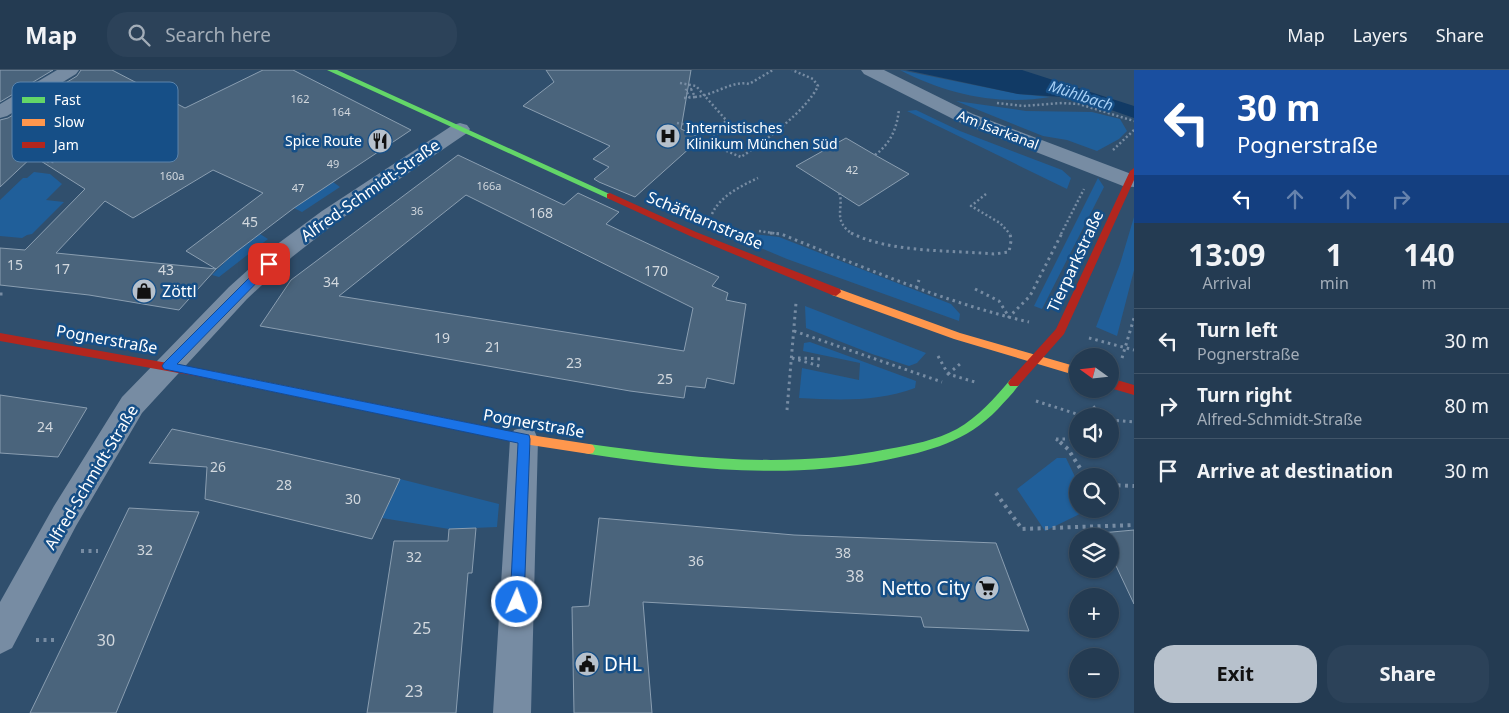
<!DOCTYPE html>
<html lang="en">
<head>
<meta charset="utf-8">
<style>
	body { margin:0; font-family:"Noto Sans",sans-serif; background:#2c4259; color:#f1f3f6; height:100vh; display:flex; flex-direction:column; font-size:19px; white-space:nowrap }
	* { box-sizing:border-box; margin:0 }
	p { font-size:16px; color:#a3adb8 }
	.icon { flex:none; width:28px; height:28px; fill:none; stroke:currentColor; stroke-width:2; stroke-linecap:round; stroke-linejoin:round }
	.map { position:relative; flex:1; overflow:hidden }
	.side { display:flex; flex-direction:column; background:#243b52; width:375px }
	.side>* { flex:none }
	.hud { background:#1a4fa0; color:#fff; overflow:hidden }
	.needle { width:32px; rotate:285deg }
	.tools { position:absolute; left:1069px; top:278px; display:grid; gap:10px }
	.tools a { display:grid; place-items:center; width:50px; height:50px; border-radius:50%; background:#243b52; box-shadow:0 1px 4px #0004,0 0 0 1px #415569; font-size:25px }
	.pin { position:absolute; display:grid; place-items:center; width:42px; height:42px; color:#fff; margin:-21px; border-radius:10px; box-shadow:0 2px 8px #0006 }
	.me { position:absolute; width:55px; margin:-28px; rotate:2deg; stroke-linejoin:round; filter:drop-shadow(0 0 4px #0008) }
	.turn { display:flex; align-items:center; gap:18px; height:105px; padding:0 20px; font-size:22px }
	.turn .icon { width:65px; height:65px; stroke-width:2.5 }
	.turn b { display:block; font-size:35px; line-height:42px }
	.lanes { display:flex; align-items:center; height:48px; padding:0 20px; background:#0003; justify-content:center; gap:25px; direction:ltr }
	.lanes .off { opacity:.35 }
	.eta { display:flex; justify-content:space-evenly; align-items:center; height:85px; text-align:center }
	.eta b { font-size:30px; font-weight:700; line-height:35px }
	.button { display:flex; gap:10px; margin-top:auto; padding:10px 20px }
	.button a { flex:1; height:58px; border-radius:20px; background:#b7c1cc; color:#111; font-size:20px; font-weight:700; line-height:58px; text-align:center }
	.button a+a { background:#2c4259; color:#f1f3f6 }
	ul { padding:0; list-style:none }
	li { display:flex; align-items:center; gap:15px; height:65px; padding:0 20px; border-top:1px solid #415569 }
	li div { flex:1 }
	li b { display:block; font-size:19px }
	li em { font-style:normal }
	header { display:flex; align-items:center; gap:30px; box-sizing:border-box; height:70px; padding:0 25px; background:#243b52; border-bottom:1px solid #415569 }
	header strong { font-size:24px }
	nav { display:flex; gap:28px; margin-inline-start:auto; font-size:18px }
	.search { width:350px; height:45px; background:#2c4259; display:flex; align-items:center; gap:12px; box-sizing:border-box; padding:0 18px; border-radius:20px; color:#a3adb8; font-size:19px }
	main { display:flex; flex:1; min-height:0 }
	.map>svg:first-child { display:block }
	.green { fill:#205f9a }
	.water { fill:#113a65 }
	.building { fill:#4a647c; stroke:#8a9eb1; fill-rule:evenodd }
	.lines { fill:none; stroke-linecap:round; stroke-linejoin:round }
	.path-far2 { stroke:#778ca3; stroke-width:2.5; stroke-dasharray:2 2.5; stroke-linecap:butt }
	.path-far1 { stroke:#778ca3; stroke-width:3; stroke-dasharray:2.5 4; stroke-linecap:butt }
	.path { stroke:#778ca3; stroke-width:4; stroke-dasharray:3 4.5; stroke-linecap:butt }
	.street { fill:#778ca3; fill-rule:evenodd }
	.fast { fill:#63d668; fill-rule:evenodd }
	.slow { fill:#ff974d; fill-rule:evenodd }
	.jam { fill:#b3261e; fill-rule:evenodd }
	.route { fill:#1a73e8; stroke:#114b97 }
	.labels { text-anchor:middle; stroke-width:5; stroke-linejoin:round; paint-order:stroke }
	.far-number-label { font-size:11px; fill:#d2d8de }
	.far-poi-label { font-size:14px; fill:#fff; stroke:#164f87; text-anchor:start }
	.far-street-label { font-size:14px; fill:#fff; stroke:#164f87 }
	.number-label { font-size:14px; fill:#d2d8de }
	.far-water-label { font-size:15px; font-style:italic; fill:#a7d0f6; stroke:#164f87 }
	.street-label { font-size:16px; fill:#fff; stroke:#164f87 }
	.poi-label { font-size:16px; fill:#fff; stroke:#164f87; text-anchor:start }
	.near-number-label { font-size:16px; fill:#d2d8de }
	.near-poi-label { font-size:19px; fill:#fff; stroke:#164f87; text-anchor:end }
	.key { fill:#164f87; stroke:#5c84ab; stroke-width:1 }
	.key-label { font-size:14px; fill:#fff }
</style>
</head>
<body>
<header>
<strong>Map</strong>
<div class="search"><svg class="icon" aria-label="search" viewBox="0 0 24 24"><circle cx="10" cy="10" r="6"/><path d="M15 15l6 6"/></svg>Search here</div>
<nav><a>Map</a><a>Layers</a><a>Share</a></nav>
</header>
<main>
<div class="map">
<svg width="1134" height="643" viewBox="0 0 1134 643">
	<rect width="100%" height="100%" fill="#304f6d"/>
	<!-- green -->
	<path class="green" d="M 900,0 L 1018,24 L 1050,27 C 998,36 946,24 900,0 Z
		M 956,31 L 1026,41 L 1092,42 L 1120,49 L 1127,61 L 1119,69 L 1097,81 L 1067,70 L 1043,66 Z
		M 916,40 L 960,61 L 1062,100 L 1071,108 L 1067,119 L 907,41 Z
		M 34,102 L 50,104 L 62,114 L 46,130 L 64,132 L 32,164 L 27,165 L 22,168 L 0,166 L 0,130 L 23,108 L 27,108 Z
		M 1098,108 L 1104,117 L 1042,239 L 1034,236 Z
		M 333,112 L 340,117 L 302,142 L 294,138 Z
		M 1134,147 L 1134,200 L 1117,266 L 1096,257 L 1120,194 Z
		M 718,160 L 779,167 L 951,234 L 960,244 L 959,251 L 787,189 Z
		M 260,164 L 268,169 L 219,207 L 212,205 L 235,182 Z
		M 805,236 L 926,283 L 917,293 L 909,296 L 872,284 L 806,258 Z
		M 810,272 L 916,311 L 915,318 C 879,332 837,330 799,328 L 802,298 L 859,310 L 860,293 L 803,281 L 804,273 Z
		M 1057,388 L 1066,388 L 1077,411 L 1078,439 L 1090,439 L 1045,461 L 1017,419 Z
		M 400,409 L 499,434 L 497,457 L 449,459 L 382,448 Z"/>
	<!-- water -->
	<path class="water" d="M 906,0 L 1022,0 L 1134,36 L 1134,48 L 1077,28 L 1018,24 Z"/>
	<!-- building -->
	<path class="building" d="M 0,0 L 53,0 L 0,32 Z
		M 81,0 L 112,0 L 185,38 L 263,0 L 293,0 L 411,60 L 294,138 L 236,182 L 216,199 L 179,240 L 89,225 L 0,215 L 0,178 L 25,180 L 85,119 L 33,86 L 0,117 L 0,50 L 8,48 L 77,6 ZM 213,100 L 263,123 L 186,181 L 216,199 L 56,183 L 105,131 L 133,148 Z
		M 546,0 L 691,0 L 681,59 L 701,68 L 635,127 L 599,112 L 594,109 L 609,97 L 593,89 L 610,76 L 523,36 L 554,12 Z
		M 846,68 L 875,85 L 909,104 L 859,136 L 796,96 Z
		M 458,85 L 564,135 L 578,123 L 619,142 L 606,154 L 719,207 L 712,216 L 728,223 L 726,230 L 746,234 L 734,314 L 707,308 L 705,318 L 686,316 L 684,328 L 630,321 L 260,256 L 291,210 ZM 466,125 L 693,238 L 684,281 L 339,226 Z
		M 0,325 L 87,338 L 58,387 L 0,383 Z
		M 172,359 L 267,379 L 400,409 L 372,469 L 205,429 L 207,397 L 149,393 Z
		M 129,438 L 199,442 L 116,643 L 30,643 Z
		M 599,448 L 794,465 L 996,473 L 1029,561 L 924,557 L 921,547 L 643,532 L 652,643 L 574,643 L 572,537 L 589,536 Z
		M 476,458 L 472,503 L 468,503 L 456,643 L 367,643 L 394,471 L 448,471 L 449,459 Z
		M 1134,460 L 1134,534 L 1110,483 L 1110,466 L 1102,466 L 1101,463 Z"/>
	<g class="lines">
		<!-- path-far2 -->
		<path class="path-far2" d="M 680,13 L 696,16 L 726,50 L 720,61 L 707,73 L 741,87 C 764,72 807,40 818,16 L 813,9 L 792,0
			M 691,19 L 695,27 L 689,27 L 686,20 Z
			M 695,27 C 713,26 732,10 749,14 L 773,0
			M 684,28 L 695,27
			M 997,33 L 1023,36 L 1062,33 L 1079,34 L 1134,51
			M 677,53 L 720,61
			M 1113,80 L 1134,60
			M 875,85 C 891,73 897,58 899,39
			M 29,90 L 54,92
			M 839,123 C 845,136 831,151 853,164
			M 986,124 L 971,136 L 1000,153 L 1010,164
			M 712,144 C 720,126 741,116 758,108
			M 759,161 L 779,164
			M 1061,164 L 1084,119"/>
		<!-- path-far1 -->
		<path class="path-far1" d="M 770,163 L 781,164 C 863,197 943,232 1029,252
			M 851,163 C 891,183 950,180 994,184 L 1009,182 L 1011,171 L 1010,163
			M 916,218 L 919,210
			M 975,219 L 999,231 L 1009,247
			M 0,224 L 3,224
			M 1008,248 L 1030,226 L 1062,163
			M 794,261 L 942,312
			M 1089,268 L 1134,280
			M 938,286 L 948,304 L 975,312
			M 792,288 L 823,297
			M 798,288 L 823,289
			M 1122,288 L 1134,248
			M 948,304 L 960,294
			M 1036,331 L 1083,346
			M 787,340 L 796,233
			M 1083,346 L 1096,336
			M 1110,350 L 1134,352
			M 1056,369 L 1062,374
			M 1056,369 L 1078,369"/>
		<!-- path -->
		<path class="path" d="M 1060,372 L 1068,379 L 1085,406
			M 1110,415 L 1134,416
			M 996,423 L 1022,459 L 1134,455
			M 81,481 L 98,481
			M 36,570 L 55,570"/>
		<!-- street -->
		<path class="street" d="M 57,0 L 79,0 L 76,4 L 7,46 L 0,48 L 0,34 Z
			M 861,0 L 884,0 L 973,44 L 1134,105 L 1134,117 L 1123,116 L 959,52 L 864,4 Z
			M 460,53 L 467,55 L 470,59 L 467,63 L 338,151 L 292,187 L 247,229 L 142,343 L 76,456 L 12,578 L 0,584 L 0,532 L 54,436 L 122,327 L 229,217 L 276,175 L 322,141 L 453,55 Z
			M 524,357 L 534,360 L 538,369 L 531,643 L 493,643 L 510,369 L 514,360 Z"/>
		<!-- fast -->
		<path class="fast" d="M 327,0 L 337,0 L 614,126 L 610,129 L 607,128 Z
			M 1014,308 L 1018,310 L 1020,313 C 1014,323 1005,331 998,339 C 966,372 930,381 886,390 C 787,410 688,399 589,384 L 585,383 L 583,379 L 585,375 L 589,374 C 689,388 788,399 888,379 C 911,375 937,370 957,359 C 978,347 995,328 1010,310 Z"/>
		<!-- slow -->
		<path class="slow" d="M 836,218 L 960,263 L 1078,297 L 1078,306 L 954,269 L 832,225 L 831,222 L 832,219 Z
			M 212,301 L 524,364 L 589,374 L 593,375 L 595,379 L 593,383 L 589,384 L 524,374 L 212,309 L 208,308 L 206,305 L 208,302 Z"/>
		<!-- jam -->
		<path class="jam" d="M 1134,98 L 1134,110 L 1064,264 L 1018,316 L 1010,316 L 1008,313 L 1010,310 L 1056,259 L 1130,101 Z
			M 610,123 L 696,162 L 840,219 L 841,222 L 836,226 L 832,225 L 690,166 L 607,128 L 607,124 Z
			M 0,263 L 212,301 L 216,302 L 218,305 L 216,308 L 212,309 L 0,271 Z
			M 1110,308 L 1134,315 L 1134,325 L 1110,318 Z"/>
	</g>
	<!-- route -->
	<path class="route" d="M 269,190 L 274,194 L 273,196 L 177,294 L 529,365 L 530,369 L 524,532 L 522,537 L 517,539 L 512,537 L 510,532 L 518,373 L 164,299 L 162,296 L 164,293 L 266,191 Z"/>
	<!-- icons -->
	<defs>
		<symbol id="hospital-disc" viewBox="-11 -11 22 22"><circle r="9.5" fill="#b7c1cc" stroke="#164f87"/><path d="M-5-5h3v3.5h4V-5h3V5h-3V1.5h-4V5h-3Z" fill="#111"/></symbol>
		<symbol id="restaurant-disc" viewBox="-11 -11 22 22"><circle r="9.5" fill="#b7c1cc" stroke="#164f87"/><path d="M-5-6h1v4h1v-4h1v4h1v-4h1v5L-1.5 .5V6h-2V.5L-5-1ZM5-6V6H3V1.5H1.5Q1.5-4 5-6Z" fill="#111"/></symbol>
		<symbol id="shop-disc" viewBox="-11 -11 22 22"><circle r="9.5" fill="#b7c1cc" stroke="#164f87"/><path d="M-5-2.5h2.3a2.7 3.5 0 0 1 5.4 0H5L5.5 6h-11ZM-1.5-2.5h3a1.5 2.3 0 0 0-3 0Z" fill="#111"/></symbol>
		<symbol id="supermarket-disc" viewBox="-11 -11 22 22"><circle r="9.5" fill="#b7c1cc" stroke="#164f87"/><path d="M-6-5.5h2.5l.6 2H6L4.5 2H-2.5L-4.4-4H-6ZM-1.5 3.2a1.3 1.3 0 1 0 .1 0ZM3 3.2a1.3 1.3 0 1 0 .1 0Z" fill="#111"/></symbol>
		<symbol id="civic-disc" viewBox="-11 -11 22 22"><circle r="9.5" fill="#b7c1cc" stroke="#164f87"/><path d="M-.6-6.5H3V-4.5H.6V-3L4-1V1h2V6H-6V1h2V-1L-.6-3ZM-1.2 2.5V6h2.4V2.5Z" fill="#111"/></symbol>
	</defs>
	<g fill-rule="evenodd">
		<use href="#hospital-disc" x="654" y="52" width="28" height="28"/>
		<use href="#restaurant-disc" x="366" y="57" width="28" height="28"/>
		<use href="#shop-disc" x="130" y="207" width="28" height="28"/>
		<use href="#supermarket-disc" x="973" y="504" width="28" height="28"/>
		<use href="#civic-disc" x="573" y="580" width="28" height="28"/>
	</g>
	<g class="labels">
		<!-- far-number labels -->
		<g class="far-number-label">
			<text x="300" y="33">162</text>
			<text x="341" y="46">164</text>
			<text x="333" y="98">49</text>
			<text x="852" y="104">42</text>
			<text x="172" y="110">160a</text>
			<text x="489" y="120">166a</text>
			<text x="298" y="122">47</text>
			<text x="417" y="145">36</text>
		</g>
		<!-- far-poi labels -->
		<g class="far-poi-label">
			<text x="686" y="63">Internistisches<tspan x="686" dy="16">Klinikum München Süd</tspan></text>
			<text x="362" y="76" text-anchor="end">Spice Route</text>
		</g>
		<!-- far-street labels -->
		<g class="far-street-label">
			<text transform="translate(998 60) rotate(21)" y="5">Am Isarkanal</text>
		</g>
		<!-- number labels -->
		<g class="number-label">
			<text x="541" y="148">168</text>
			<text x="250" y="157">45</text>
			<text x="15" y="200">15</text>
			<text x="62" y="204">17</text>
			<text x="166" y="205">43</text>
			<text x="656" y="206">170</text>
			<text x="331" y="217">34</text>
			<text x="442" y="273">19</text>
			<text x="493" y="282">21</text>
			<text x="574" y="298">23</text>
			<text x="665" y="314">25</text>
			<text x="45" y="362">24</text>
			<text x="218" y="402">26</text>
			<text x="284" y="420">28</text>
			<text x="353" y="434">30</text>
			<text x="145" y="485">32</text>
			<text x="843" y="488">38</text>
			<text x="414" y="492">32</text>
			<text x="696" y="496">36</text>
		</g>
		<!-- far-water labels -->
		<g class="far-water-label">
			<text transform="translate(1081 26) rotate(18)" y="5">Mühlbach</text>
		</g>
		<!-- street labels -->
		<g class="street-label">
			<text transform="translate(370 120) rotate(-35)" y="6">Alfred-Schmidt-Straße</text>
			<text transform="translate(705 150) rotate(23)" y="6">Schäftlarnstraße</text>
			<text transform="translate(1075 191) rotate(-65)" y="6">Tierparkstraße</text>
			<text transform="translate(107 269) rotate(10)" y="6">Pognerstraße</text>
			<text transform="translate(534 353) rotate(10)" y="6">Pognerstraße</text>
			<text transform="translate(91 407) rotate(-59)" y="6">Alfred-Schmidt-Straße</text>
		</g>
		<!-- poi labels -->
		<g class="poi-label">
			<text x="162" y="227">Zöttl</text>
		</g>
		<!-- near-number labels -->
		<g class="near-number-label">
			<text x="855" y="512">38</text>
			<text x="422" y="564">25</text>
			<text x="106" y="576">30</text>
			<text x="414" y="627">23</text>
		</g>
		<!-- near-poi labels -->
		<g class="near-poi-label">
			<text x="970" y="525">Netto City</text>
			<text x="604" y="601" text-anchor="start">DHL</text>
		</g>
	</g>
	<!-- legend -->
	<rect x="12" y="12" width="166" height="80" rx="8" class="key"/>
	<rect x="22" y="27" width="23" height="6" fill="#63d668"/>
	<rect x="22" y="49" width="23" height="7" fill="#ff974d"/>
	<rect x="22" y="72" width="23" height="6" fill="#b3261e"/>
	<g class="key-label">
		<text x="54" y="35">Fast</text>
		<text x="54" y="57">Slow</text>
		<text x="54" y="80">Jam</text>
	</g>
</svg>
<div class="tools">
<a><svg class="needle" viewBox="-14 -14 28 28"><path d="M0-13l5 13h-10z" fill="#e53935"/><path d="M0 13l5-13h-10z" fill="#a3adb8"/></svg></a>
<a><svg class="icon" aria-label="sound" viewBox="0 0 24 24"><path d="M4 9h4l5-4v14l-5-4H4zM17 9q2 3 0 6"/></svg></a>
<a><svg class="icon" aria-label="search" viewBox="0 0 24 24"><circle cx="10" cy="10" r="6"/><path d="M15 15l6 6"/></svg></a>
<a><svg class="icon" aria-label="layers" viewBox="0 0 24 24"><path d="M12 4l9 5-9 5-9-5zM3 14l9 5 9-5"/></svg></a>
<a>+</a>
<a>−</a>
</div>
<div class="pin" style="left:269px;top:194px;background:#d93025"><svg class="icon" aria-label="arrive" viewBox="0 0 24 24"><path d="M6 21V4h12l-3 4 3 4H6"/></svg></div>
<svg class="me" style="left:517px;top:532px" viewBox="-20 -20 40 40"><circle r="17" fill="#1a73e8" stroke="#fff" stroke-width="3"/><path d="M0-11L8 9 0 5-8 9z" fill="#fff"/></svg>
</div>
<section class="side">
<div class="hud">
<div class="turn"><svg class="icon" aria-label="left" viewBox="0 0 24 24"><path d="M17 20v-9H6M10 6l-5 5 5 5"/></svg><div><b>30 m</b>Pognerstraße</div></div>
<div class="lanes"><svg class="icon" aria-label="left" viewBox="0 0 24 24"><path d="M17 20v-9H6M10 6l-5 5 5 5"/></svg><svg class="icon off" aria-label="ahead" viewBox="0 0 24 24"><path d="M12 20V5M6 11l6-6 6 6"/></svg><svg class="icon off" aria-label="ahead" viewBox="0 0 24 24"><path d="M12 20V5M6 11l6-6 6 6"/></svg><svg class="icon off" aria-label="right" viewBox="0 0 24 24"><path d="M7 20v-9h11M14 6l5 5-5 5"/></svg></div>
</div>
<div class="eta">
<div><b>13:09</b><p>Arrival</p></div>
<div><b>1</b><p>min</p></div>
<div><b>140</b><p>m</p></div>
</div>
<ul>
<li><svg class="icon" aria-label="left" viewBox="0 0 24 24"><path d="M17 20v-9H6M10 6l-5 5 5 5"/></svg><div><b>Turn left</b><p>Pognerstraße</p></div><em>30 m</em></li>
<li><svg class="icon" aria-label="right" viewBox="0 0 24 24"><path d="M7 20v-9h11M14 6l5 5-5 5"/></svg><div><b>Turn right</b><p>Alfred-Schmidt-Straße</p></div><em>80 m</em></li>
<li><svg class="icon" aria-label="arrive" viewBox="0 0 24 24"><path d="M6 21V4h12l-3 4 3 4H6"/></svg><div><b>Arrive at destination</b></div><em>30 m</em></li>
</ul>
<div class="button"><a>Exit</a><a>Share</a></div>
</section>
</main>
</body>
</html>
